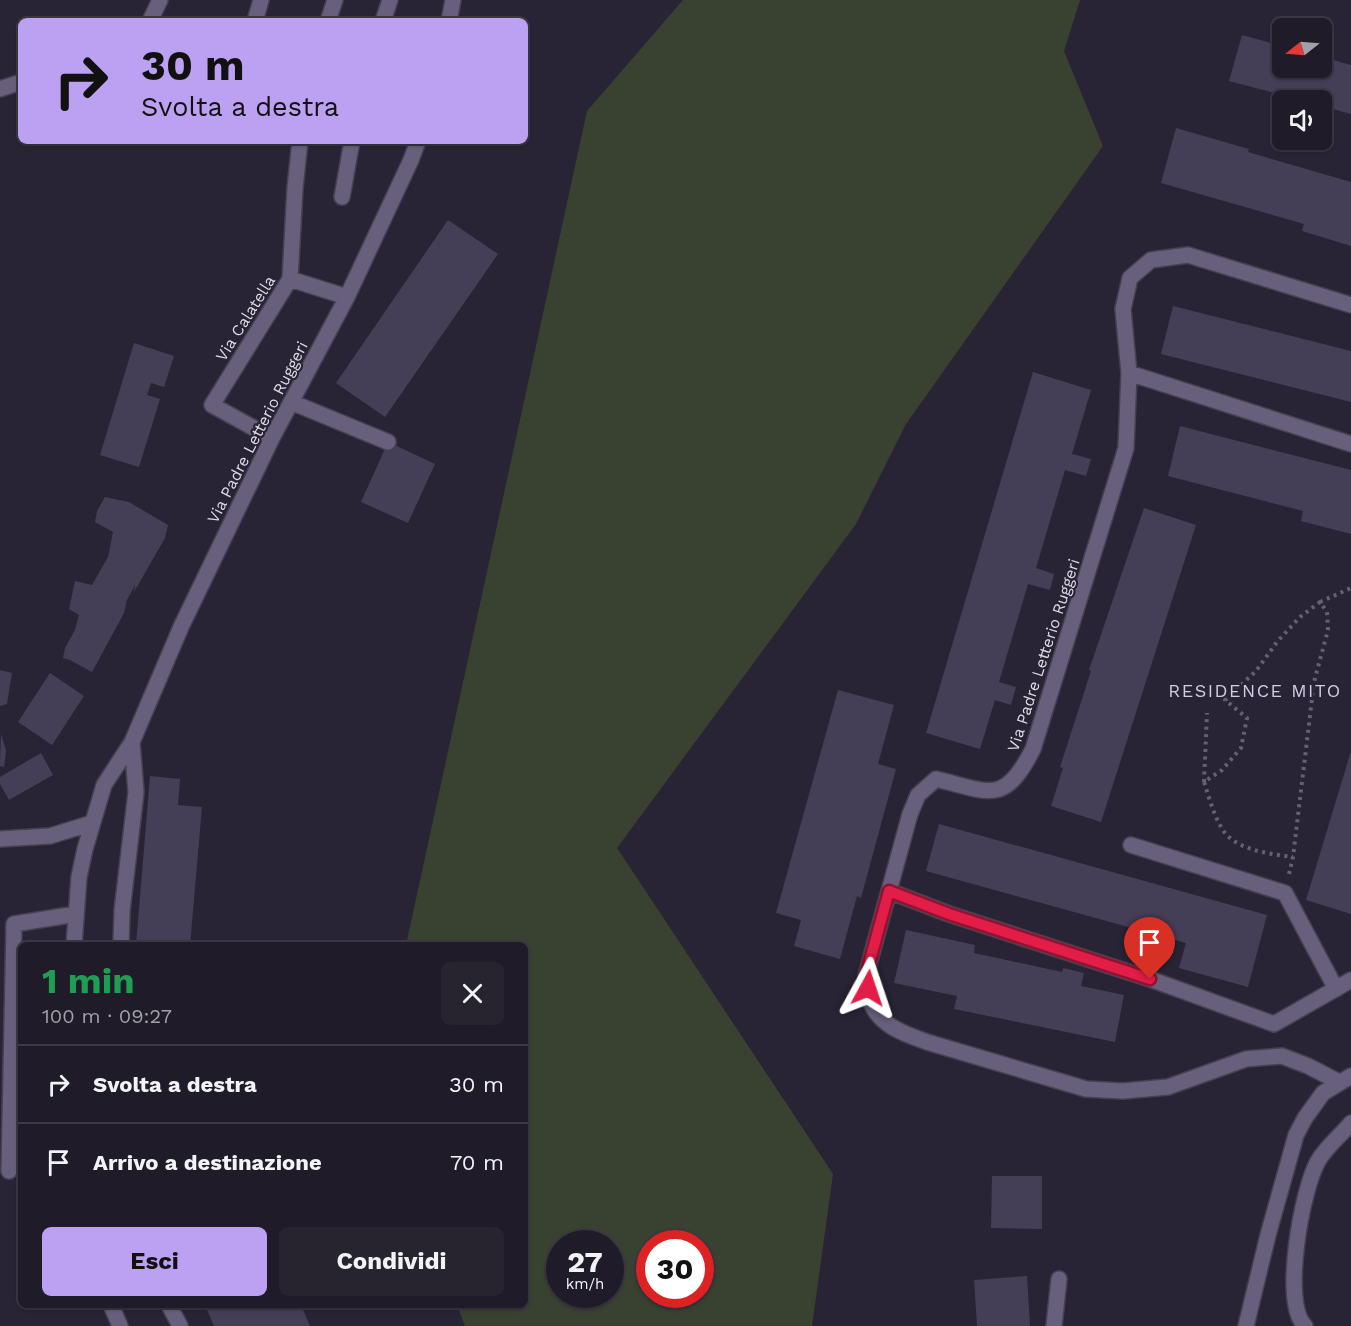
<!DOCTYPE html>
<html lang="it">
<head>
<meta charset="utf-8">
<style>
	body { margin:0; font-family:"Work Sans",sans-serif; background:#272430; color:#f1f3f6; height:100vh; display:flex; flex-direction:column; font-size:22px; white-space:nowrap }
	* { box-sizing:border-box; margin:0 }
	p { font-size:20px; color:#a1a1a8 }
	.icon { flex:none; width:33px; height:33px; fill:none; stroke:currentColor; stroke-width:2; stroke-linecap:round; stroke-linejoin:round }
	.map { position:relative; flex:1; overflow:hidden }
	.drawer { position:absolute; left:18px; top:942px; width:510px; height:366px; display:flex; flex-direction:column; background:#1f1b28; border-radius:9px; box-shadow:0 2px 4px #0004,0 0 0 2px #3c3945 }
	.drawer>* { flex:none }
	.banner { position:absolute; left:18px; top:18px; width:510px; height:126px; border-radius:9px; box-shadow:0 2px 4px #0004,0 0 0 2px #3c3945; background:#bca0f2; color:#111; overflow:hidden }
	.needle { width:39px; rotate:253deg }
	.buttons { position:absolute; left:1272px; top:18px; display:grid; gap:12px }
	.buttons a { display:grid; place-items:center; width:60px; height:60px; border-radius:9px; background:#1f1b28; box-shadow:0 2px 4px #0004,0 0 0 2px #3c3945; font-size:30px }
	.speed { position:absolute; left:546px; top:1230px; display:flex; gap:12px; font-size:30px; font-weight:700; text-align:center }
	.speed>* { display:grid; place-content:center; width:78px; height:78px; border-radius:50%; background:#1f1b28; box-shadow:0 2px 4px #0004,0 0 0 2px #3c3945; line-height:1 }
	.speed small { font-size:15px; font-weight:400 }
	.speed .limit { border:9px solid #d22; background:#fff; color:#111 }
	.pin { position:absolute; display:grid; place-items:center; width:51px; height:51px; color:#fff; margin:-62px -26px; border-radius:50% 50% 50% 0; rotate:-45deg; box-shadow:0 0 6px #0007 }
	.pin .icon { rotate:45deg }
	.me { position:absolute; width:66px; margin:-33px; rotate:5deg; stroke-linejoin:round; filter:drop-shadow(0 0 4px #0008) }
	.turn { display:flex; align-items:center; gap:21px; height:126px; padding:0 24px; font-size:27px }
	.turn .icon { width:78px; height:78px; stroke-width:2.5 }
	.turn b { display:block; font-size:42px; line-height:51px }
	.round { display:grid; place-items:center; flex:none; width:63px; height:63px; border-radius:9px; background:#272430 }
	.headline { display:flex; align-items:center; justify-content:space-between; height:102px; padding:0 24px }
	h1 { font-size:36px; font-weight:700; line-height:45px; color:#1e9e55 }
	.cta { display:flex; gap:12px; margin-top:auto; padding:12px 24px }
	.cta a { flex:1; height:69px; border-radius:9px; background:#bca0f2; color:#111; font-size:24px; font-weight:700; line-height:69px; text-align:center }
	.cta a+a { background:#272430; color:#f1f3f6 }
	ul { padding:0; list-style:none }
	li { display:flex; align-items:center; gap:18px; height:78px; padding:0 24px; border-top:2px solid #3c3945 }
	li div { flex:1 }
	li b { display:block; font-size:22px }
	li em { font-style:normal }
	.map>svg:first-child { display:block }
	.green { fill:#394230; fill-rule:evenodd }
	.building { fill:#453e57 }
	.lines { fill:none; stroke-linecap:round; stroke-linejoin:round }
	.street-casing { stroke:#464151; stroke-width:18 }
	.path { stroke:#656170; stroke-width:4; stroke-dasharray:3 4.5; stroke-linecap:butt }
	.street { stroke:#685f7c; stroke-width:15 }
	.route-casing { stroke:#92132f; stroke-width:15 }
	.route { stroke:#e11d48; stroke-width:10 }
	.labels { text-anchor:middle; stroke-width:4.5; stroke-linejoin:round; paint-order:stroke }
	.street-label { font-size:16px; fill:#dedbe6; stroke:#292435 }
	.neighbourhood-label { font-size:18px; letter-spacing:1.5px; fill:#d3cce3; stroke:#292435 }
</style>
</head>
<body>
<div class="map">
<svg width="1351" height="1326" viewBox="0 0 1351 1326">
	<rect width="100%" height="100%" fill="#292435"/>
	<!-- green -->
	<path class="green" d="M 683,0 L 1080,0 L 1064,51 L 1103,146 L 906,424 L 856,524 L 617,848 L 833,1174 L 812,1326 L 465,1326 L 457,1305 L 525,1305 L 525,945 L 406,945 L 587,111 ZM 560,1244 L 610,1244 L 610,1294 L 560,1294 ZM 650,1244 L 700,1244 L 700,1294 L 650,1294 Z"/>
	<!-- building -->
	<path class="building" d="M 1242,35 L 1282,46 L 1282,68 L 1322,68 L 1322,57 L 1351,65 L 1351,114 L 1322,106 L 1322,100 L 1301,100 L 1229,81 Z
		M 1176,128 L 1249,149 L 1248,152 L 1351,182 L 1351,246 L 1302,231 L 1304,224 L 1161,183 Z
		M 448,220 L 498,254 L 385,417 L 336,383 Z
		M 1173,306 L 1351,351 L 1351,402 L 1161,354 Z
		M 134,343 L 174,356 L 164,387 L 151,383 L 147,395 L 160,399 L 139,467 L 100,455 Z
		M 1033,372 L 1091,390 L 1072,454 L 1091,459 L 1086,476 L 1065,470 L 1036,568 L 1054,574 L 1050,590 L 1028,584 L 999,682 L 1016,687 L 1011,705 L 995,700 L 980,749 L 926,733 Z
		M 1180,426 L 1351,470 L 1351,534 L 1301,521 L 1303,511 L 1168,476 Z
		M 388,442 L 435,464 L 408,523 L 361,502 Z
		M 105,497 L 129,502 L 168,525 L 165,538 L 134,592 L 135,585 L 127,600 L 124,613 L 92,672 L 70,660 L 63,658 L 65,648 L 75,630 L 79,615 L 69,609 L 75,581 L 92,585 L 108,557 L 113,532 L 95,522 L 97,511 Z
		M 1144,508 L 1196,525 L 1101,822 L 1051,806 L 1063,768 L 1060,767 L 1091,671 L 1089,670 Z
		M 0,670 L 12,673 L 7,704 L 0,706 Z
		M 50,673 L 84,696 L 52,745 L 18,722 Z
		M 838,690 L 894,705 L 878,764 L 896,769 L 861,898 L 857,896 L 840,959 L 794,946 L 801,920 L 776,913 Z
		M 1,734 L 6,751 L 4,767 L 0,766 Z
		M 1351,751 L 1351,914 L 1306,900 Z
		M 41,753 L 53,775 L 9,800 L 0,784 L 0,777 Z
		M 150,776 L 180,779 L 178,805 L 202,807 L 190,945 L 136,945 Z
		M 939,824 L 1267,915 L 1248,987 L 1179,968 L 1186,943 L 926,871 Z
		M 906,930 L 975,945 L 974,953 L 1062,972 L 1063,968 L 1084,973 L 1081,986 L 1124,995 L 1115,1042 L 954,1009 L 957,996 L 894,983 Z
		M 992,1176 L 1042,1176 L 1042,1229 L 991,1228 Z
		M 1027,1276 L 1030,1326 L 977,1326 L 974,1280 Z
		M 205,1305 L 301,1305 L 310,1326 L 214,1326 Z"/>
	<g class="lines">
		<defs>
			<path id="street" d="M 150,21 L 160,0
				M 255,21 L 261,0
				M 328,21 L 335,0
				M 383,21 L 390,0
				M 449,21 L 453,0
				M 0,89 L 21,82
				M 342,197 L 352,141
				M 290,279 L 347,297
				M 1129,373 L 1351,444
				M 291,402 L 388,442
				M 272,438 L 212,405 L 290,279 L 295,188 L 300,141
				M 0,839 L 50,836 L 92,823
				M 1131,845 L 1285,893 L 1336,989
				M 889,891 L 949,914 L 1150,979 L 1274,1024 L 1351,980
				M 74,945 L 79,877 L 85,849 L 104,785 L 132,742 L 181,627 L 272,438 L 347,297 L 411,160 L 418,141
				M 121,945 L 122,911 L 136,792 L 132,742
				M 1339,1082 L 1308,1066 L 1282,1056 L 1246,1059 L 1168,1087 L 1123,1091 L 1086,1089 L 927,1042 C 905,1034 880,1026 871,1003 C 867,994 867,983 866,975 L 910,814 L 918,795 L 936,779 C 990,792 1004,806 1033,749 L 1126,448 L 1129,373 L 1123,309 L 1130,278 L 1151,260 L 1188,255 L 1351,305
				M 9,1171 L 14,924 L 76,914
				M 111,1305 L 120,1326
				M 169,1305 L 180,1326
				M 1054,1326 L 1059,1279
				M 1246,1326 L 1268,1235 L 1296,1135 L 1305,1118 L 1323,1093 L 1351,1076
				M 1305,1326 C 1281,1303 1302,1189 1318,1161 C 1326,1147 1341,1135 1351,1123"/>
		</defs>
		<!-- street casing -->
		<use href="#street" class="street-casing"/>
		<!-- path -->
		<path class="path" d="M 1320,602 L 1351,588
			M 1204,782 L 1207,713
			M 1289,874 L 1293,857 L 1314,682 L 1328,630 L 1327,612 L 1320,602 L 1300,617 L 1277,642 L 1256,671 L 1225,700 L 1247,718 L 1241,748 L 1222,770 L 1204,782 C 1209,797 1213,813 1221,827 C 1233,850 1270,854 1293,857"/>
		<!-- street -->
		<use href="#street" class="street"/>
	</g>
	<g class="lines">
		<defs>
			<path id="route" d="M 868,988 L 866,975 L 889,891 L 949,914 L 1150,979"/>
		</defs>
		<!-- route casing -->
		<use href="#route" class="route-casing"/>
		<!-- route -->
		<use href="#route" class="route"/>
	</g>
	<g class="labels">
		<!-- street labels -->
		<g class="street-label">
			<text transform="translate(245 318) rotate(-58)" y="6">Via Calatella</text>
			<text transform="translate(257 432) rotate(-63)" y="6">Via Padre Letterio Ruggeri</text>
			<text transform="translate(1043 655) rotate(-72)" y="6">Via Padre Letterio Ruggeri</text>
		</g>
		<!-- neighbourhood labels -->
		<g class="neighbourhood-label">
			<text x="1255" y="697">RESIDENCE MITO</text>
		</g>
	</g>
</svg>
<div class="buttons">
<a><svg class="needle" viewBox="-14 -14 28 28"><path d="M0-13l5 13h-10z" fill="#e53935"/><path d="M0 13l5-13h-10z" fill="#a1a1a8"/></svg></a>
<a><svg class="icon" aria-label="sound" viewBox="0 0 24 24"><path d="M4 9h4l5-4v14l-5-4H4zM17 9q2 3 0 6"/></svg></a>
</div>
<div class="speed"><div>27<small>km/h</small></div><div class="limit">30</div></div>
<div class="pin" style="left:1150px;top:979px;background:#d93025"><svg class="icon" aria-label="arrive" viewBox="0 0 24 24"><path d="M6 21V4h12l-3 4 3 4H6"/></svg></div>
<svg class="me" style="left:868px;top:988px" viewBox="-20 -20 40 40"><path d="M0-17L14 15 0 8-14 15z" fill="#e11d48" stroke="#fff" stroke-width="4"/></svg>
<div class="banner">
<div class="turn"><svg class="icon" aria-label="right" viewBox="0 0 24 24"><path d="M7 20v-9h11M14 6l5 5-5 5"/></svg><div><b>30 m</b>Svolta a destra</div></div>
</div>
<section class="drawer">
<div class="headline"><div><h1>1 min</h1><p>100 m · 09:27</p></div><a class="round"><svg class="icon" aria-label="close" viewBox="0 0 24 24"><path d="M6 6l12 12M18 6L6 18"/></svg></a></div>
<ul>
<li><svg class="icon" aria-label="right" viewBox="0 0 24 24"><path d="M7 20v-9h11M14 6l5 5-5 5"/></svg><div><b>Svolta a destra</b></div><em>30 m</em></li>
<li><svg class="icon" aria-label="arrive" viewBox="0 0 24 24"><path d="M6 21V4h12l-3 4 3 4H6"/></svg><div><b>Arrivo a destinazione</b></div><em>70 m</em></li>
</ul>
<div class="cta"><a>Esci</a><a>Condividi</a></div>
</section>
</div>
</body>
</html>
